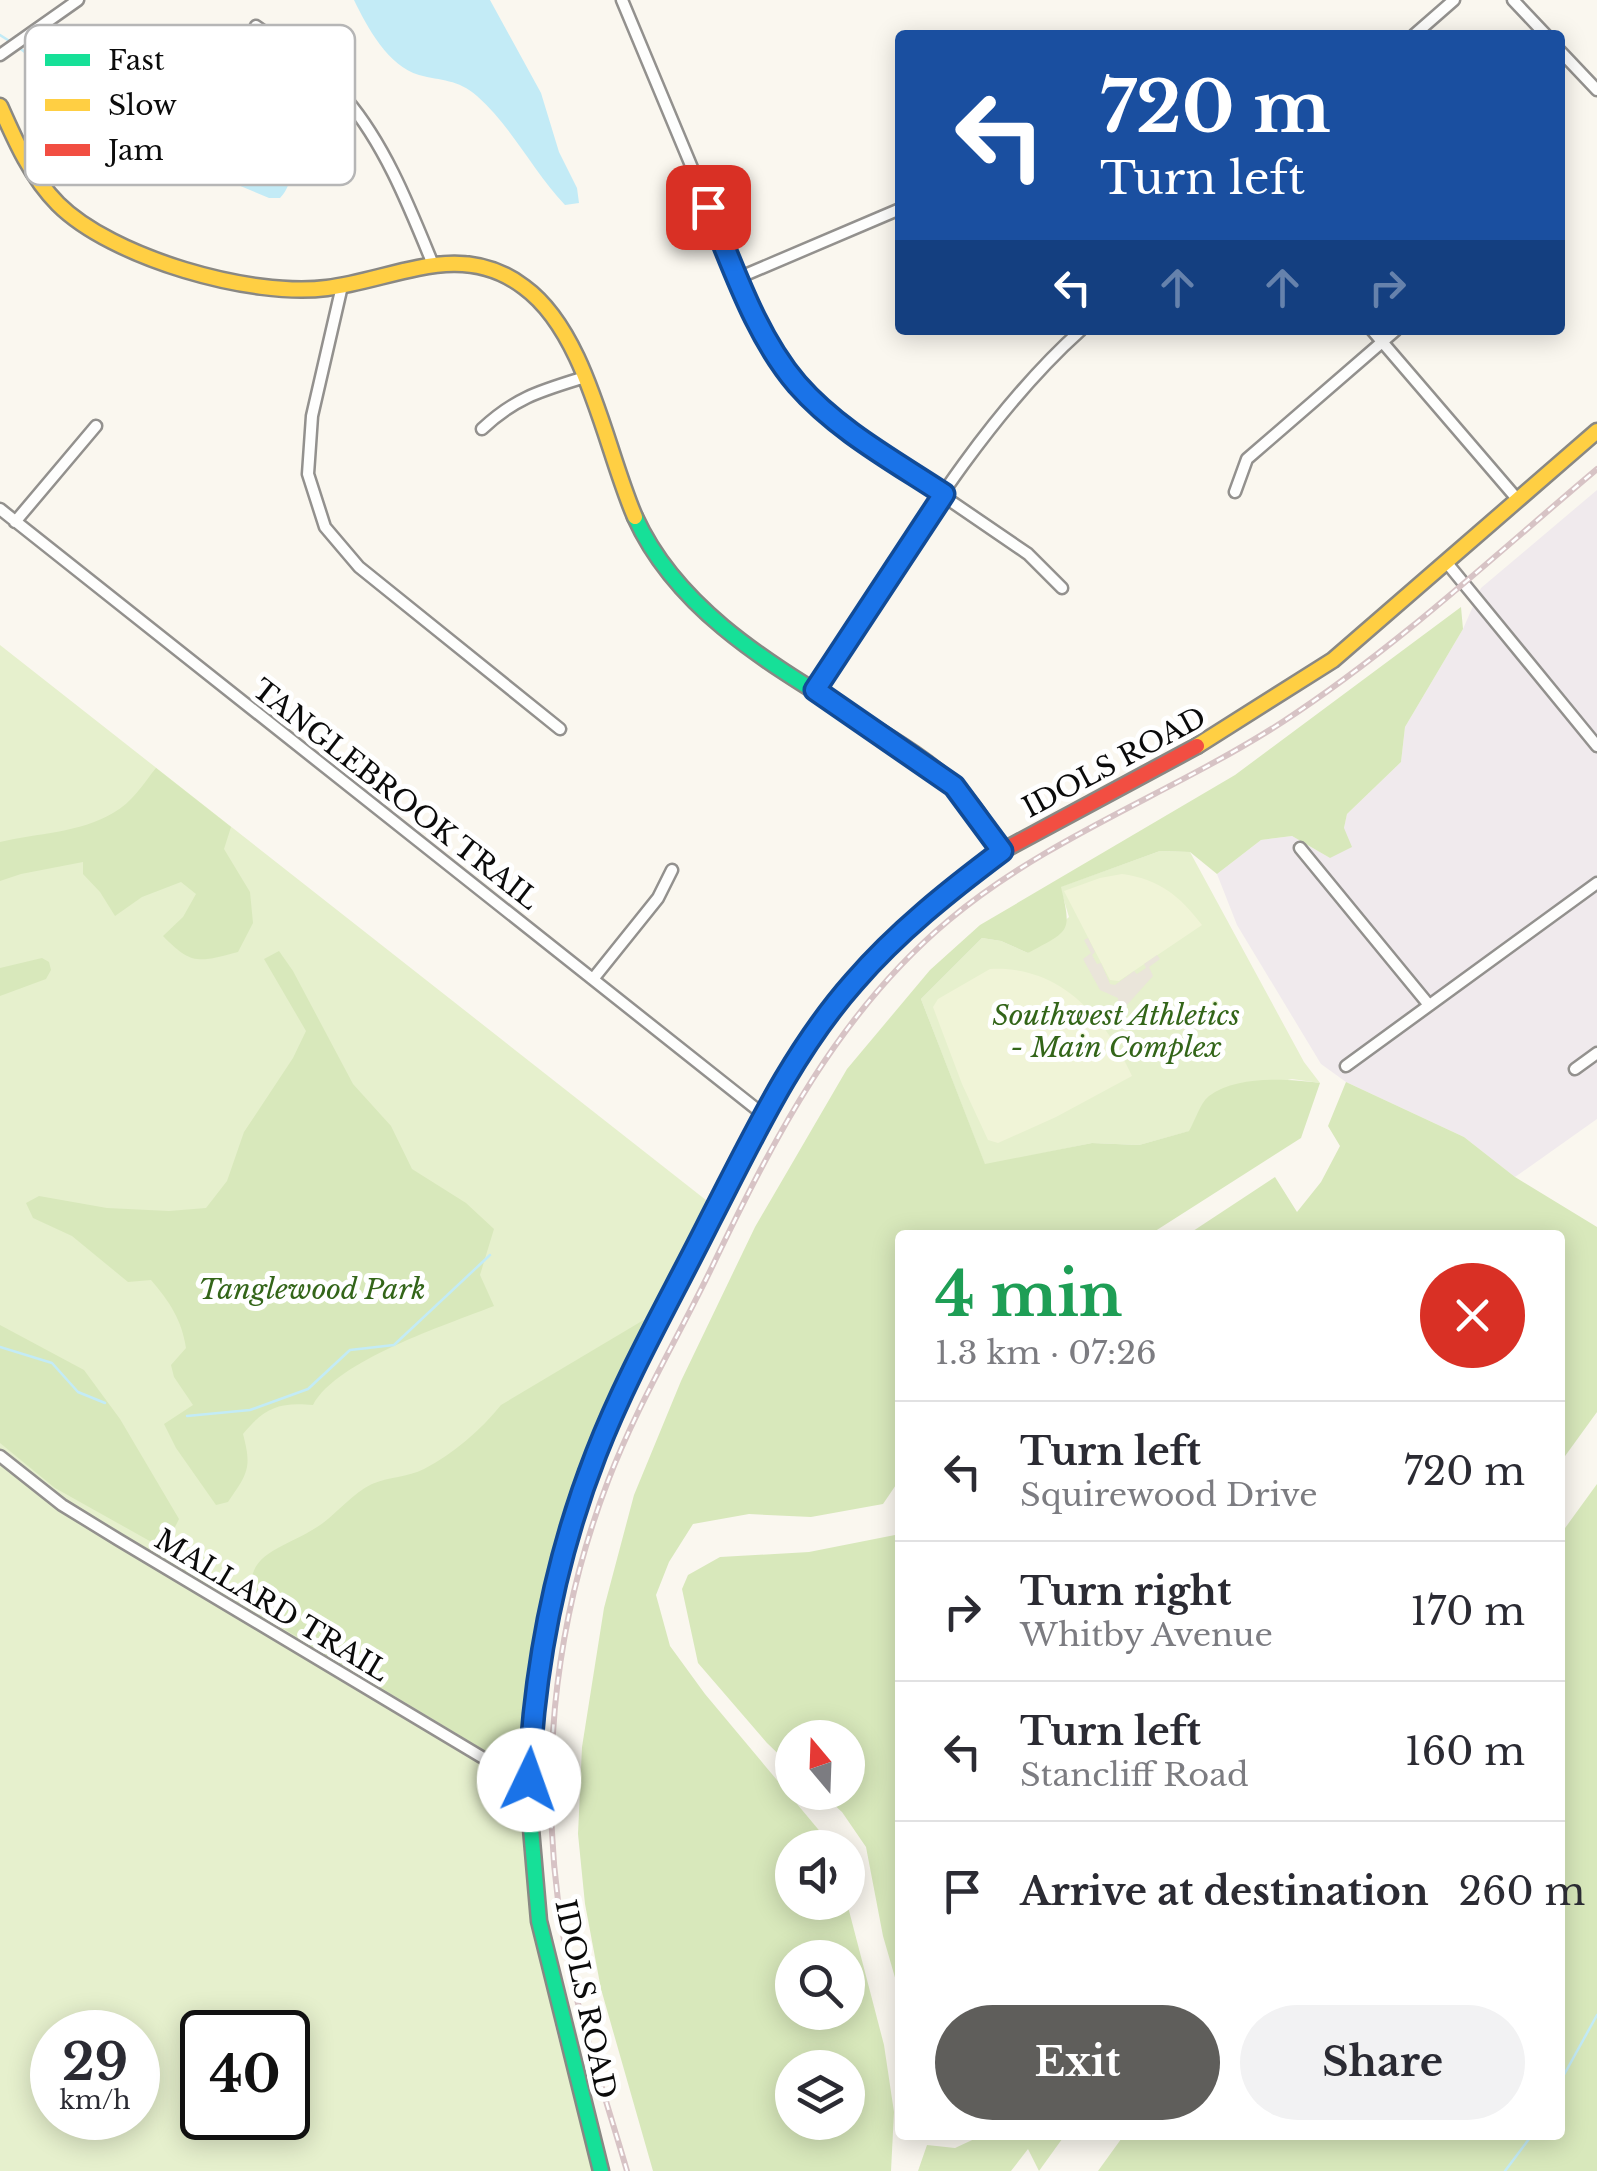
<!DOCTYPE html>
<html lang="en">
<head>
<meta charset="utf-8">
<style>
	body { margin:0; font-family:"Libre Baskerville",serif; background:#f2f2f3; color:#2b2b33; height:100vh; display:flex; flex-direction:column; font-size:38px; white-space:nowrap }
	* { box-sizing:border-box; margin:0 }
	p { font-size:32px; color:#7c7c81 }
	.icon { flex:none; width:55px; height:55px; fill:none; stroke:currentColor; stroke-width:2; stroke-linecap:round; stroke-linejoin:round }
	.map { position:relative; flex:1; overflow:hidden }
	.side { position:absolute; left:895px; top:1230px; width:670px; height:910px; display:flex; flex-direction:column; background:#fff; border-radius:10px; box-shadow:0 5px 25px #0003 }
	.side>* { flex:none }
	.top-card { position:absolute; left:895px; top:30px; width:670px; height:305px; border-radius:10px; box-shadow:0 5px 25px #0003; background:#1a4fa0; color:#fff; overflow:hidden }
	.needle { width:65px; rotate:341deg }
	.tools { position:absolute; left:775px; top:1720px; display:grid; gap:20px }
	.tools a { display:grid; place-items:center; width:90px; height:90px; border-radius:50%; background:#fff; box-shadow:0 5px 25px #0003; font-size:50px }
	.speed { position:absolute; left:30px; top:2010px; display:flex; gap:20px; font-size:50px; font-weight:700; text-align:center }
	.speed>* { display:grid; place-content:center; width:130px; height:130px; border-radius:50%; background:#fff; box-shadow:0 5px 25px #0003; line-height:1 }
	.speed small { font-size:25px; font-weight:400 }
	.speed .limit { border:5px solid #111; border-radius:15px; background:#fff; color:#111 }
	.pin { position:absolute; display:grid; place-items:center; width:85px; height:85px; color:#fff; margin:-42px; border-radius:20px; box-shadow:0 5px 15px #0006 }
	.me { position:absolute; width:110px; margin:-55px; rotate:3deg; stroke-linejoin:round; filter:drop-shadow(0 0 8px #0008) }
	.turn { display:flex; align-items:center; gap:35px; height:210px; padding:0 40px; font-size:45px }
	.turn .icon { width:130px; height:130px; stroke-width:2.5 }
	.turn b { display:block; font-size:70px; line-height:85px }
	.lanes { display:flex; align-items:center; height:95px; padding:0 40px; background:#0003; justify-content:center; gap:50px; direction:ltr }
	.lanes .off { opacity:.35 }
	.round { display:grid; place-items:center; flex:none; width:105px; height:105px; border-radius:52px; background:#f2f2f3 }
	.summary { display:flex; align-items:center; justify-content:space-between; height:170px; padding:0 40px }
	h1 { font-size:60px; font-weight:800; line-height:75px; color:#1e9e55 }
	.button { display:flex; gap:20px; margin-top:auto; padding:20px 40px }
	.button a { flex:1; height:115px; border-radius:60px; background:#5f5e5b; color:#fff; font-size:40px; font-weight:800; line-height:115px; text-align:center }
	.button a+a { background:#f2f2f3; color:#2b2b33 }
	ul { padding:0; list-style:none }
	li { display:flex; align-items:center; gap:30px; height:140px; padding:0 40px; border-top:2px solid #e1e1e2 }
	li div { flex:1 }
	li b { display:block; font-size:38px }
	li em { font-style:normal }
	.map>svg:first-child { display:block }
	.industrial { fill:#f0eaed }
	.green { fill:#e6f0cd; fill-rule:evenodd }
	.forest { fill:#d8e8bb; fill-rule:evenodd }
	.pitch { fill:#f0f4d7 }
	.plaza { fill:#eae5da }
	.water { fill:#c3ebf6 }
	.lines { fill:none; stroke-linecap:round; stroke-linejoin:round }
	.stream { stroke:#c3ebf6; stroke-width:2.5 }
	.street-casing { stroke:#93918e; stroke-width:15 }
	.fast-casing { stroke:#898884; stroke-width:19 }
	.slow-casing { stroke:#898884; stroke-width:19 }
	.jam-casing { stroke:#898884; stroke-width:19 }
	.street { stroke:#fefefd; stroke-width:10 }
	.fast { stroke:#16e098; stroke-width:14 }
	.slow { stroke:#ffcf43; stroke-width:14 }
	.jam { stroke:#f24e42; stroke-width:14 }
	.rail-casing { stroke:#d7c3c5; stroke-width:6 }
	.rail { stroke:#fff; stroke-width:2.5; stroke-dasharray:8; stroke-linecap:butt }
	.route-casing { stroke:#114b97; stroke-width:25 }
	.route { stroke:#1a73e8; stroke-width:18 }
	.labels { text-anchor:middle; stroke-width:10; stroke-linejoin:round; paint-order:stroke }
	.street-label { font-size:28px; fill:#0b0b0b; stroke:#fff }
	.park-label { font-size:28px; font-style:italic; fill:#336519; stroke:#fff }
	.key { fill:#fff; stroke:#b6b6b6; stroke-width:2.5 }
	.key-label { font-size:28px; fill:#0b0b0b }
</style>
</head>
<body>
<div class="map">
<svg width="1597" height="2171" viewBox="0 0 1597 2171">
	<rect width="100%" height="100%" fill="#faf7ef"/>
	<!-- industrial -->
	<path class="industrial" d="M 1597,490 L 1597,1119 L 1515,1177 L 1464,1137 L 1346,1082 L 1321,1064 L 1237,925 L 1217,874 L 1261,840 L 1292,836 L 1330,858 L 1344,828 L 1347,814 L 1401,762 L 1405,727 L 1463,629 L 1481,588 Z"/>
	<!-- green -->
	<path class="green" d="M 0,645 L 711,1204 L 652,1315 L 644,1319 L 627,1352 L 557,1525 L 518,1728 L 516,1784 L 521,1796 L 524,1854 L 535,1936 L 557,2034 L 596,2171 L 0,2171 ZM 52,2032 L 138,2032 L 138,2118 L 52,2118 ZM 202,2032 L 288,2032 L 288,2118 L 202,2118 Z
		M 1160,851 L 1190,852 L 1304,1062 L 1320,1083 L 1292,1079 L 1207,1098 L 1190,1131 L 1139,1145 L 1092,1143 L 985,1165 L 921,999 L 982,938 L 1001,941 L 1028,953 L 1069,917 L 1060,887 Z"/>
	<!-- forest -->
	<path class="forest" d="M 1461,607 L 1463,629 L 1405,727 L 1401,762 L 1347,814 L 1344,828 L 1352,847 L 1330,858 L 1292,836 L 1261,840 L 1217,874 L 1190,852 L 1160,851 L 1061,887 C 1072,933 1070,930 1028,953 L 1001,941 L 982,938 L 921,999 L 985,1164 L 1092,1143 L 1139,1145 L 1189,1131 C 1195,1121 1200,1103 1209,1096 C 1238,1075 1287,1079 1320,1083 L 1301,1138 L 1149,1235 L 900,1235 L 900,1479 L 883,1504 L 811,1517 L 749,1514 L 693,1524 L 669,1562 L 656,1595 L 670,1646 L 705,1694 L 833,1847 L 792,1848 L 792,1902 L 847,1903 L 884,2045 L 894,2112 L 891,2171 L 653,2171 L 601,1989 L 585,1904 L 578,1834 L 582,1747 L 604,1608 L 634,1495 L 681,1381 L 755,1227 L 847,1069 L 930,970 L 980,925 L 1235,775 ZM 792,1958 L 848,1958 L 848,2012 L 792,2012 ZM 792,2068 L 848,2068 L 848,2122 L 792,2122 Z
		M 156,768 L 231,827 L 224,849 L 250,892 L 253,923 L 238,952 C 199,962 192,966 163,936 L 183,917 L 196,894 L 181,882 L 142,897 L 115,916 L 100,892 L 83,874 L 83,862 L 21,874 L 0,881 L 0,842 C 37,833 80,833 113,813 C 132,803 143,784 156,768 Z
		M 279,951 L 293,971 L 353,1084 L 391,1126 L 412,1169 L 466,1203 L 494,1229 L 480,1275 L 494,1306 C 446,1325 337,1360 313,1405 C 280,1402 265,1407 243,1434 C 252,1468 248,1473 228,1502 L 216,1505 L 176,1448 L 164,1424 L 193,1405 L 174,1377 L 171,1365 L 186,1348 C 182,1320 169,1301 151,1280 L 128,1282 L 72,1236 L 33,1218 L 26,1203 L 39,1196 L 107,1208 L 169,1211 L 206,1208 L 227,1181 L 244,1132 L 293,1058 L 306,1031 L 264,959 Z
		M 42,958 L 49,962 L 51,970 L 46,979 L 0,996 L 0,968 Z
		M 1346,1082 L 1464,1137 L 1515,1177 L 1597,1227 L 1597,1412 L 1560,1463 L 1560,1235 L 1187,1235 L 1275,1177 L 1297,1212 L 1321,1182 L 1340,1146 L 1328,1126 Z
		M 652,1315 L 613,1392 L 570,1503 L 549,1574 L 527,1696 L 522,1751 L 513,1758 L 492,1755 L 261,1615 C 229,1552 285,1551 323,1523 C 339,1511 353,1493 372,1484 C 388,1477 408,1477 424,1469 C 453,1454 481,1430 501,1405 Z
		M 0,1325 L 84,1370 L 120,1419 L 179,1519 L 164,1549 L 55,1488 L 0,1443 Z
		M 1597,1484 L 1597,2171 L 1098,2171 L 1124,2135 L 1560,2135 L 1560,1535 Z
		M 900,1534 L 900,1995 L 883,1936 L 866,1847 L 842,1812 L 821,1793 L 848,1792 L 848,1738 L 792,1738 L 792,1767 L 767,1743 L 698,1663 L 682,1589 L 688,1575 L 720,1557 L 809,1552 Z
		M 983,2135 L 1065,2135 L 1039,2171 L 1028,2149 L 1011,2171 L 918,2171 L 927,2145 L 955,2148 Z"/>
	<!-- pitch -->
	<path class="pitch" d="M 1122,874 C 1159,879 1180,896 1202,925 L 1119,981 L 1110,980 L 1064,891 L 1100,878 Z
		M 990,969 C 1060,965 1105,1017 1132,1076 L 1056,1117 L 998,1143 L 988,1140 L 962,1084 L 933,1007 L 938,999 Z"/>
	<!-- plaza -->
	<path class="plaza" d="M 1088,938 L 1095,952 L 1092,955 L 1097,964 L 1101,963 L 1110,984 L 1115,985 L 1134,971 L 1137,974 L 1146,968 L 1144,964 L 1157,955 L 1160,959 L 1149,967 L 1153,976 L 1126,1006 L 1118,1002 L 1118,998 L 1100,990 L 1083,959 L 1091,953 L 1084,940 Z"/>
	<!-- water -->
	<path class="water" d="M 354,0 L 490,0 L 541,93 L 559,152 L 577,188 L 579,203 L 565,205 C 533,171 512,127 477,96 C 458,79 441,81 419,75 C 388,66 367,27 354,0 Z
		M 160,58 C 179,61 189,80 205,90 C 237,109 285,117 291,162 C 293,174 289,189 280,198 L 269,198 L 171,157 L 123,148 C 123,111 131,82 160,58 Z"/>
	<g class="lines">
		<!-- stream -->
		<path class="stream" d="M 0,35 L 11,42
			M 18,47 C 49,72 94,76 130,93
			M 0,1347 L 52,1363 L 78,1392 L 105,1403
			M 187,1416 L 250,1410 L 308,1389 L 350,1350 L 394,1345 L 490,1255
			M 1560,2082 L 1597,2015
			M 1505,2171 L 1532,2135"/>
		<defs>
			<path id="street" d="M 622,0 L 738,278 L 766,338 L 797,384 L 841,426 L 1028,554 L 1062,588
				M 1513,0 L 1546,35
				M 256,26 C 288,49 320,69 346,99 C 385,145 409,206 432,262
				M 1414,35 L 1454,0
				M 1560,51 L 1597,90
				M 0,55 L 78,0
				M 738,278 L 900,209
				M 342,286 L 312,416 L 308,474 L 325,527 L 359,567 L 560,729
				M 1372,330 L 1518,500
				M 482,429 C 515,398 540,391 582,378
				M 1235,492 L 1247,459 L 1396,330
				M 0,509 L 764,1115
				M 15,522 L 96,426
				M 1447,563 L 1597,746
				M 815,690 C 894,570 974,426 1081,330
				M 1300,848 L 1429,1005
				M 593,979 L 658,898 L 672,870
				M 1346,1066 L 1597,883
				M 1575,1069 L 1597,1053
				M 0,1456 L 62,1505 L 119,1540 L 490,1762 L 529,1780"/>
			<path id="fast" d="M 635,517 C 678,612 774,666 858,718 C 892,739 929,761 958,789 C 976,807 988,830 1002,851
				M 543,1637 L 538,1664 L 528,1794 L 539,1921 L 601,2171"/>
			<path id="slow" d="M 0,106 C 15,140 31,177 58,204 C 112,258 252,298 327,288 C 396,279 461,239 524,287 C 587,333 605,448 635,517
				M 1197,746 L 1333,660 L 1597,431
				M 543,1637 C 555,1575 573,1511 596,1453 C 624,1383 662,1315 697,1248 C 743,1156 788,1066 851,985"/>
			<path id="jam" d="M 851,985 L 948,891 L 1002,851 L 1197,746"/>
		</defs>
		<!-- street casing -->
		<use href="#street" class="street-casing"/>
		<!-- fast casing -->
		<use href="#fast" class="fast-casing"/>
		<!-- slow casing -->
		<use href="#slow" class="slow-casing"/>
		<!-- jam casing -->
		<use href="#jam" class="jam-casing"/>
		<!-- street -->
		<use href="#street" class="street"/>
		<!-- fast -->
		<use href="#fast" class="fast"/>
		<!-- slow -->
		<use href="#slow" class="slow"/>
		<!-- jam -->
		<use href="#jam" class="jam"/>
		<defs>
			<path id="rail" d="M 627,2171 C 605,2095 578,2018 564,1940 C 537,1787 552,1627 608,1481 C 636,1407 678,1338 712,1267 C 774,1138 838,1013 949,920 C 1049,836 1175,792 1284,721 C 1396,648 1495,555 1597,469"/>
		</defs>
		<!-- rail casing -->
		<use href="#rail" class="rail-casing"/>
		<!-- rail -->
		<use href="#rail" class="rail"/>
	</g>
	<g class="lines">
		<defs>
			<path id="route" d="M 529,1780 C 534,1668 555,1559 596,1454 C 627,1374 671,1298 709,1222 C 752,1139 792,1052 854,982 C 897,932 950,890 1002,851 L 954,786 L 815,690 L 944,494 C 894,461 837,430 797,384 C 755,335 733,266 708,207"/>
		</defs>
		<!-- route casing -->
		<use href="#route" class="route-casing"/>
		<!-- route -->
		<use href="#route" class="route"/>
	</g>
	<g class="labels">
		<!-- street labels -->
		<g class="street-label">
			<text transform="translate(1114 762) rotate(-28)" y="10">IDOLS ROAD</text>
			<text transform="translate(396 794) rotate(38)" y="10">TANGLEBROOK TRAIL</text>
			<text transform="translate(272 1605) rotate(31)" y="10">MALLARD TRAIL</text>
			<text transform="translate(586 1999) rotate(78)" y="10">IDOLS ROAD</text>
		</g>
		<!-- park labels -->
		<g class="park-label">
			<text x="1116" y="1025">Southwest Athletics<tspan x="1116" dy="32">- Main Complex</tspan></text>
			<text x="312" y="1299">Tanglewood Park</text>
		</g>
	</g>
	<!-- legend -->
	<rect x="25" y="25" width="330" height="160" rx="15" class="key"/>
	<rect x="45" y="54" width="45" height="12" fill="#16e098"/>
	<rect x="45" y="99" width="45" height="12" fill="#ffcf43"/>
	<rect x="45" y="144" width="45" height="12" fill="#f24e42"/>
	<g class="key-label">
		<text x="108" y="70">Fast</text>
		<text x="108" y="115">Slow</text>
		<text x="108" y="160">Jam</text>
	</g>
</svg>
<div class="tools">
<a><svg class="needle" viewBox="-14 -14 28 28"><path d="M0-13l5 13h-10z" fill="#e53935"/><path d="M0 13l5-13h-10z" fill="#7c7c81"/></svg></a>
<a><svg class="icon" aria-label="sound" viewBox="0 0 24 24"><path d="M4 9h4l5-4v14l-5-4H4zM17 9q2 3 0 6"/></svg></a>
<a><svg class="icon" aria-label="search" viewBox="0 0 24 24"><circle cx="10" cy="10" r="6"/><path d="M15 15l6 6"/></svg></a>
<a><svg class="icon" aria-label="layers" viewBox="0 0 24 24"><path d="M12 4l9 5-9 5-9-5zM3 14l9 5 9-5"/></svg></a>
</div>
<div class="speed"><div>29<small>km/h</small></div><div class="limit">40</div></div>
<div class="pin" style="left:708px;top:207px;background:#d93025"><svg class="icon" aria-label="arrive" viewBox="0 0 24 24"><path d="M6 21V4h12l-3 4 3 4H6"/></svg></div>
<svg class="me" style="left:529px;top:1780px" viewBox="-20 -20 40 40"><circle r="19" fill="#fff"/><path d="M0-13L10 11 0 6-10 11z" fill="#1a73e8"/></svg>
<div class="top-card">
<div class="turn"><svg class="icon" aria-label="left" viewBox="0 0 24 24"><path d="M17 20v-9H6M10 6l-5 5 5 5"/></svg><div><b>720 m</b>Turn left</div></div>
<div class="lanes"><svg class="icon" aria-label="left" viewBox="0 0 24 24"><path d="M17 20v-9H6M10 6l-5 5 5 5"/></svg><svg class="icon off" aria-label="ahead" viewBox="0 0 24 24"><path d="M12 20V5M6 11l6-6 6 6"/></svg><svg class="icon off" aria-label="ahead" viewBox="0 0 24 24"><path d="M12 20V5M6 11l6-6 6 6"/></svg><svg class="icon off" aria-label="right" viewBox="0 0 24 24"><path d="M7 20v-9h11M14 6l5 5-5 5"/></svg></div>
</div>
<section class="side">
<div class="summary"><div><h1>4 min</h1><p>1.3 km · 07:26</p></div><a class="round" style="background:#d93025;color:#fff"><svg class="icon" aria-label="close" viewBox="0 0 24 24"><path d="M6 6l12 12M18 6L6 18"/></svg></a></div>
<ul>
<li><svg class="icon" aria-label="left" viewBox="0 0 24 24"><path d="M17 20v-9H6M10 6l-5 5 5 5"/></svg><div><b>Turn left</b><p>Squirewood Drive</p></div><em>720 m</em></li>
<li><svg class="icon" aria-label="right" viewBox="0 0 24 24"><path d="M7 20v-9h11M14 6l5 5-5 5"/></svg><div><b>Turn right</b><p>Whitby Avenue</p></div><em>170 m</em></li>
<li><svg class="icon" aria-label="left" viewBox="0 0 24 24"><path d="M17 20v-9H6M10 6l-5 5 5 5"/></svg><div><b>Turn left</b><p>Stancliff Road</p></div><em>160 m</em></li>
<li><svg class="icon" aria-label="arrive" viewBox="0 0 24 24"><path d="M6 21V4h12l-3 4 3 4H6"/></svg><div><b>Arrive at destination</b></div><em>260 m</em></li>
</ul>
<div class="button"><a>Exit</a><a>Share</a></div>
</section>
</div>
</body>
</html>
